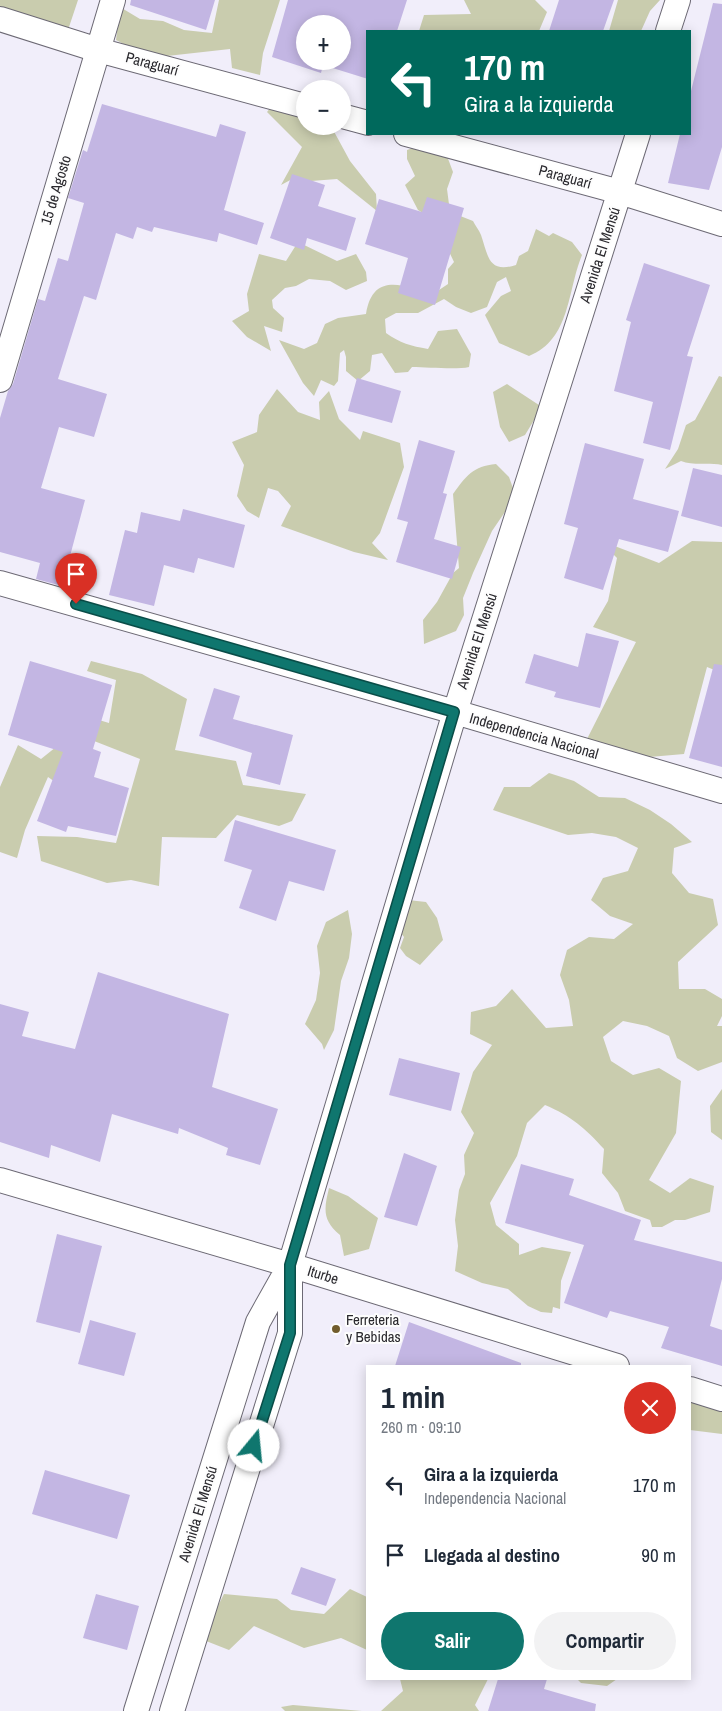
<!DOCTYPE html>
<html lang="es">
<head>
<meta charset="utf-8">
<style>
	body { margin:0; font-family:"Archivo Narrow",sans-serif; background:#f2f2f3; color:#1f2937; height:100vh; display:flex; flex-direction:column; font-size:19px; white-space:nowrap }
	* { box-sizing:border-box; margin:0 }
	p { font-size:16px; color:#747a83 }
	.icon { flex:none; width:28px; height:28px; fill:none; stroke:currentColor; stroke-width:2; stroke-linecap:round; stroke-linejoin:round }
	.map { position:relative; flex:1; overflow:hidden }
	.sheet { position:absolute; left:366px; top:1365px; width:325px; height:315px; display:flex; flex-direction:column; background:#fff; border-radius:0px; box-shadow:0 2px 12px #0003 }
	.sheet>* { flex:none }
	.hud { position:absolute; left:366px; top:30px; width:325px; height:105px; border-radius:0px; box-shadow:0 2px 12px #0003; background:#00695c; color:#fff; overflow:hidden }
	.buttons { position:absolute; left:296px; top:15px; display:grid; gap:10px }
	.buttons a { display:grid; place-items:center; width:55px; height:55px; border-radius:50%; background:#fff; box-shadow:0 2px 12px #0003; font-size:25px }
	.pin { position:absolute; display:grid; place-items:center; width:42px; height:42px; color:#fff; margin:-51px -21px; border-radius:50% 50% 50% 0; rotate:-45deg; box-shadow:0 0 5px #0007 }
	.pin .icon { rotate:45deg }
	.me { position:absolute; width:55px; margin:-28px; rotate:17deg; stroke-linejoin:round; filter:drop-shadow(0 0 4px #0008) }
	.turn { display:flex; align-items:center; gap:18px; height:105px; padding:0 15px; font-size:22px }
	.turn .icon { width:65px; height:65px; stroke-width:2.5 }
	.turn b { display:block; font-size:35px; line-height:42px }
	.round { display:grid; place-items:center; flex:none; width:52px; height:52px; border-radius:26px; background:#f2f2f3 }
	.head { display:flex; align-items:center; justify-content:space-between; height:85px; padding:0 15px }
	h1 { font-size:30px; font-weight:700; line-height:38px }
	.primary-button { display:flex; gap:10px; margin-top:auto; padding:10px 15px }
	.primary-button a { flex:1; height:58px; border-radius:30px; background:#0f766e; color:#fff; font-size:20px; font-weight:700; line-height:58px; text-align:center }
	.primary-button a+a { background:#f2f2f3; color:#1f2937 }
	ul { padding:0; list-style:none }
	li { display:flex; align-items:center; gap:15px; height:70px; padding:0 15px }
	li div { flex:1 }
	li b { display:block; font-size:19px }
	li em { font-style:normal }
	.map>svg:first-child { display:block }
	.green { fill:#c9ccae }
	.building { fill:#c3b6e3; fill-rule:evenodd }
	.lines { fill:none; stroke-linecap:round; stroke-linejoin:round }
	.street-casing { stroke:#6c6974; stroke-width:26 }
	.street { stroke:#fff; stroke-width:24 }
	.route-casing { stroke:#0a4d48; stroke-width:12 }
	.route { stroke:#0f766e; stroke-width:9 }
	.poi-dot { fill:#725d2d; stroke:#fdfdfd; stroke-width:2 }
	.labels { text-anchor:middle; stroke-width:4; stroke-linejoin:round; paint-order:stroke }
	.street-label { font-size:15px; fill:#2a292e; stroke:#fdfdfd }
	.poi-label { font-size:15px; fill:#2a292e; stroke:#fdfdfd; text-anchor:start }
</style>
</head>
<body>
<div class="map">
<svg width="722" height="1711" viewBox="0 0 722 1711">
	<rect width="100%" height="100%" fill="#f1eefa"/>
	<!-- green -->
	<path class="green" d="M 0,0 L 78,0 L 65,39 L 0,10 Z
		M 219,0 L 280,0 L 263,53 L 260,75 L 232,68 L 230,49 L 167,56 L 139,52 L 116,40 L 120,7 L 140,19 L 163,21 L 184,30 L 212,33 Z
		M 464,0 L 535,0 L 547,12 L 539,31 L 419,31 L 424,15 L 471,14 Z
		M 618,0 L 660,0 L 650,11 L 641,31 L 609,31 Z
		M 275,102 L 305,102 L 305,126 L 331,126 L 350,161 L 376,194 L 377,211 L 337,179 L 311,181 L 296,177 L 281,185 L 302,147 L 267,112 Z
		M 421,145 L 447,156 L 453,172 L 447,189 L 450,212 L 473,221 C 475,225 479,230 481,235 C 488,255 488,274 516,265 L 519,256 L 528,251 L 536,229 L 549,236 L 553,233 L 572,242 L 582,255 C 567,291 571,339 529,356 L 499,343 L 485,315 L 501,296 L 511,291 L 506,277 L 497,282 L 487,307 L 471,313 L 456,307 L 444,299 L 418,313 L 396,313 L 385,319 L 386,333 C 400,343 411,346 428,349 L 438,331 L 457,329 L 471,354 L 469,367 C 456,370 427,367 412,367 L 408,372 L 395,373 L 382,353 L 372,355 L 370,371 L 358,381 L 346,371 L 346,357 L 344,350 L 340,353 L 338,381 L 334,386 L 321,380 L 314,396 L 303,383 L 279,340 L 304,349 L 317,343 L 325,324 L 338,318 L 366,314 C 373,271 404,286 433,294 L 448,284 L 448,269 L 454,262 L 434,220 L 418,210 L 405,185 L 415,176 L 407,159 L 407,150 Z
		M 298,242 L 337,261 L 356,254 L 366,272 L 367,281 L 346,290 L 330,281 L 309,279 L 296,286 L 285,288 L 272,300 L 273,308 L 284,318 L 282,332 L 264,326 L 271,351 L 247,337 L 232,321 L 249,311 L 247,294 L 259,254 L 286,261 Z
		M 719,376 L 722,377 L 722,465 C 708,462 693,466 681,461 L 665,469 L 678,449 L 686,425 L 695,420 Z
		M 507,384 L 542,407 L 525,435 L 509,442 L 500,427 L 493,392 Z
		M 277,389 L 298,412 L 320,420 L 319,402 L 329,391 L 339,419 L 360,440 L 363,431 L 400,443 L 404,467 L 380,533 L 372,543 L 388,560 L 354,552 L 281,526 L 291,506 L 278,491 L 268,488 L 259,518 L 247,511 L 237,496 L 244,465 L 232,442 L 257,432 L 259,415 Z
		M 496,464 L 509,477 L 514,491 L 511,503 L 492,531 L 473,573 L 463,598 L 464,615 L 456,631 L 424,644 L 423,620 L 437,602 L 453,573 L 459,568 L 453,494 C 466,476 473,466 496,464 Z
		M 599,540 L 659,563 L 692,541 L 722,542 L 722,673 L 707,667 L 684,754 L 638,758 L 586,741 L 636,642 L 593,627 L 608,601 L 617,558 Z
		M 91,661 L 142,674 L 187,699 L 175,750 L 236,761 L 243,785 L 306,794 L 292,821 L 279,826 L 237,815 L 216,838 L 162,837 L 159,886 L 131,880 L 107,883 L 41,861 L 37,836 L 77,837 L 116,843 L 140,759 L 89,739 L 71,793 L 48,777 L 25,830 L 17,858 L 0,852 L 0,787 L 18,745 L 41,759 L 61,743 L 69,711 L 109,723 L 116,680 L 87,671 Z
		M 549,773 L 574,781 L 599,797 L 625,798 L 650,810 L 671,824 L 692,842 L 674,848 L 672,873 L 689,893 L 713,899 L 718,925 L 678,962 L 679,989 L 705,989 L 722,999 L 722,1016 L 717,1026 L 722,1026 L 722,1062 L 698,1071 L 677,1058 L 669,1036 L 647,1026 L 623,1021 L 603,1037 L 611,1061 L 633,1075 L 659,1068 L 681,1081 L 676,1133 L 649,1180 L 670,1193 L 690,1178 L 714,1186 L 710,1212 L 685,1220 L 675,1220 L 662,1227 L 652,1227 L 650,1220 L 625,1211 L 618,1193 L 602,1173 L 604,1149 C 585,1128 571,1116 545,1105 L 527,1123 L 517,1156 L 490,1203 L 496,1225 L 519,1244 L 519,1255 L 542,1247 L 571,1252 L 561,1281 L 560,1309 L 553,1307 L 552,1313 L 541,1312 L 528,1306 L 508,1289 L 482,1283 L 455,1271 L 458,1246 L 455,1220 L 459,1190 L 465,1174 L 464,1155 L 474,1133 L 461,1112 L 473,1072 L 492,1045 L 470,1034 L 471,1012 L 496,1006 L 512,989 L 546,1028 L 573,1026 L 569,1000 L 560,975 L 567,950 L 589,937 L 614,939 L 633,924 L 610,916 L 591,900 L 603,878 L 628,871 L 638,848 L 616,837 L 592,833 L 568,835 L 493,810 L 504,787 L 530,787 Z
		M 408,900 L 426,902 L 437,918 L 443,940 L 420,965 L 406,956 L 400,948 L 404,937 L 392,922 Z
		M 348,910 L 352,934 L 349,958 L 341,981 L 334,1030 L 324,1050 L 322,1044 L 305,1024 L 316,1000 L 320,973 L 317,946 L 326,922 Z
		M 722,1089 L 722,1140 L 711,1132 L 710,1106 Z
		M 329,1188 L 348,1196 L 378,1218 L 369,1249 L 344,1256 L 340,1235 C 322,1220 324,1209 329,1188 Z
		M 690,1390 L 722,1403 L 722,1434 L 690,1430 Z
		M 350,1589 L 367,1597 L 367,1650 L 341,1638 L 304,1648 L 254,1626 L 229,1650 L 201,1639 L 224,1594 L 277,1599 L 291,1610 L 324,1614 Z
		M 400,1679 L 488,1679 L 475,1705 L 479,1711 L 381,1711 L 403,1691 Z
		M 577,1679 L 617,1679 L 607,1686 L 581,1683 Z
		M 293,1705 L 362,1711 L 285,1711 L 281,1707 Z"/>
	<!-- building -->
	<path class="building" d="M 131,0 L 215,0 L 206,30 L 130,5 Z
		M 288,0 L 407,0 L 397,31 L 368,31 L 368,79 L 323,65 L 321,73 L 272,57 ZM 305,24 L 342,24 L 342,61 L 305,61 Z
		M 559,0 L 614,0 L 603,31 L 549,31 Z
		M 713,3 L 722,4 L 722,147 L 709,190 L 668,183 L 680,134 L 690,134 L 690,95 Z
		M 102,104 L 216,137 L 220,124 L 246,132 L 224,210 L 264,223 L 257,245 L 219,233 L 217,242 L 154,227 L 152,232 L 137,227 L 133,239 L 116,233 L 96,300 L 84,296 L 58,379 L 107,394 L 94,437 L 59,427 L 41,488 L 85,500 L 62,586 L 36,579 L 40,563 L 0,552 L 0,418 L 8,391 L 13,384 L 38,299 L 45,301 L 58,258 L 68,261 L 84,203 L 68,198 L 83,150 L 87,152 Z
		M 292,174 L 325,185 L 318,206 L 356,218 L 346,251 L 307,238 L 304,250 L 270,238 Z
		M 427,197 L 464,208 L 435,305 L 398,293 L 408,258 L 365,244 L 379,199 L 422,212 Z
		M 644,263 L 710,285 L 687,356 L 693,357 L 670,450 L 643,443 L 653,402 L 614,391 L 631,322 L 626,320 Z
		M 357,378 L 401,391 L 392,423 L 348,411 Z
		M 419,440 L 455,451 L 443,493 L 447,494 L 434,539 L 461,547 L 452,579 L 396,562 L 408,522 L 397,519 Z
		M 585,443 L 644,459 L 633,499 L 679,511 L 668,552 L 619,539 L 603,590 L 564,578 L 578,528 L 564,524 Z
		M 693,468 L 722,475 L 722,527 L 681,516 Z
		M 183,509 L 245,525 L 234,568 L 198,558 L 194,573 L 164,565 L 154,606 L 109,595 L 125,530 L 137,533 L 141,512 L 180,521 Z
		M 586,633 L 619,641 L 600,708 L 554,697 L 556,692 L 525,683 L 534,654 L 578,667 Z
		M 30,661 L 112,685 L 93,749 L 101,752 L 94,777 L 129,788 L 116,836 L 68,826 L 66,832 L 37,821 L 63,752 L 8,735 Z
		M 714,664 L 722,665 L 722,767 L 689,758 Z
		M 214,688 L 240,696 L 233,719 L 293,735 L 280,785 L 246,776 L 252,753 L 199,736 Z
		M 235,820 L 336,850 L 324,891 L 289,881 L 276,921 L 239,908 L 252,870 L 224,861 Z
		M 98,972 L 229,1014 L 212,1087 L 278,1109 L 260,1165 L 226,1155 L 228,1148 L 179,1128 L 178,1134 L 112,1114 L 100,1162 L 51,1145 L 49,1158 L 0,1142 L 0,1004 L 29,1012 L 22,1036 L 75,1049 Z
		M 399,1058 L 460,1073 L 451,1111 L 389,1095 Z
		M 404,1153 L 437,1166 L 417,1226 L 384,1217 Z
		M 521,1164 L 574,1179 L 569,1195 L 641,1220 L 634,1240 L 722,1262 L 722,1279 L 710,1326 L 722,1330 L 722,1366 L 661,1348 L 669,1327 L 610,1311 L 607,1318 L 564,1303 L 584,1245 L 505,1223 Z
		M 57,1234 L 102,1246 L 80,1333 L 36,1322 Z
		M 90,1320 L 136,1333 L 124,1376 L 78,1364 Z
		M 409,1322 L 521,1363 L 521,1366 L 395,1366 Z
		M 45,1470 L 130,1495 L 117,1539 L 32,1514 Z
		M 301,1567 L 336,1579 L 326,1606 L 291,1594 Z
		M 96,1594 L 139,1606 L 127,1650 L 83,1638 Z
		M 498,1679 L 547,1679 L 544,1689 L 596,1704 L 595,1711 L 488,1711 Z"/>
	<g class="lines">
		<defs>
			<path id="street" d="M 0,19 L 98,50 L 305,106
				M 668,31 L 678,0
				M 342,116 L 368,123
				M 406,134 L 620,192 L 722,224
				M 0,380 L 113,0
				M 0,583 L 455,712 L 722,791
				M 0,1180 L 290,1265 L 617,1366
				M 690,1389 L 722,1399
				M 136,1711 L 258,1322 L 290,1265 L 455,712 L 638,134
				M 172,1711 L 290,1333 L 290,1266"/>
		</defs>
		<!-- street casing -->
		<use href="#street" class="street-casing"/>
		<!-- street -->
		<use href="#street" class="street"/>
	</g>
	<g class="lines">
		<defs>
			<path id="route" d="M 76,604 L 454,712 L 290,1265 L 290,1333 L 254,1446"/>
		</defs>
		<!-- route casing -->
		<use href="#route" class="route-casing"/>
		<!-- route -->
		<use href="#route" class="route"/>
	</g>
	<!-- markers -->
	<circle class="poi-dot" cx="336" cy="1329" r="5"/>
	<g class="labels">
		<!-- street labels -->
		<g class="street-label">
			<text transform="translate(152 64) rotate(15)" y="5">Paraguarí</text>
			<text transform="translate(565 177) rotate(15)" y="5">Paraguarí</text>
			<text transform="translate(56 190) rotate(-73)" y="5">15 de Agosto</text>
			<text transform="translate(600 255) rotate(-72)" y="5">Avenida El Mensú</text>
			<text transform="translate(477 641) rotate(-72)" y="5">Avenida El Mensú</text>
			<text transform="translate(534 736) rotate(16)" y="5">Independencia Nacional</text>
			<text transform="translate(323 1275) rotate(17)" y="5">Iturbe</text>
			<text transform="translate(198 1514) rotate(-73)" y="5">Avenida El Mensú</text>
		</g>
		<!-- poi labels -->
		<g class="poi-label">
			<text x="346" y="1325">Ferreteria<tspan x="346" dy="17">y Bebidas</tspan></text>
		</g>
	</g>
</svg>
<div class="buttons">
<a>+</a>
<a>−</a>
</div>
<div class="pin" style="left:76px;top:604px;background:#d93025"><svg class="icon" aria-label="arrive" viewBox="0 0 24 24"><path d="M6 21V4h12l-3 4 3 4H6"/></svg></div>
<svg class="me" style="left:254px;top:1446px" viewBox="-20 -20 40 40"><circle r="19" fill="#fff"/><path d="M0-13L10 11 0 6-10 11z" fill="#0f766e"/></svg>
<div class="hud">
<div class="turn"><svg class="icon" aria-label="left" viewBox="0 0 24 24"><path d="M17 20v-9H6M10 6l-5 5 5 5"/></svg><div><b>170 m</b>Gira a la izquierda</div></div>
</div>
<section class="sheet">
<div class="head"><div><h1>1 min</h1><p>260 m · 09:10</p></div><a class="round" style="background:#d93025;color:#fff"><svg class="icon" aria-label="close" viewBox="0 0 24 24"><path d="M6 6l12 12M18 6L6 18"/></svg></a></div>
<ul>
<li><svg class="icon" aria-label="left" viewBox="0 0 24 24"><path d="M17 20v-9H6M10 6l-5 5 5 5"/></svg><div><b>Gira a la izquierda</b><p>Independencia Nacional</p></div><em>170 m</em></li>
<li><svg class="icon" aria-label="arrive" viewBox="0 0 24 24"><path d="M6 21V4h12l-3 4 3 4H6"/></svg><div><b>Llegada al destino</b></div><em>90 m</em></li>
</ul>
<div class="primary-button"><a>Salir</a><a>Compartir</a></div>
</section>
</div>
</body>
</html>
